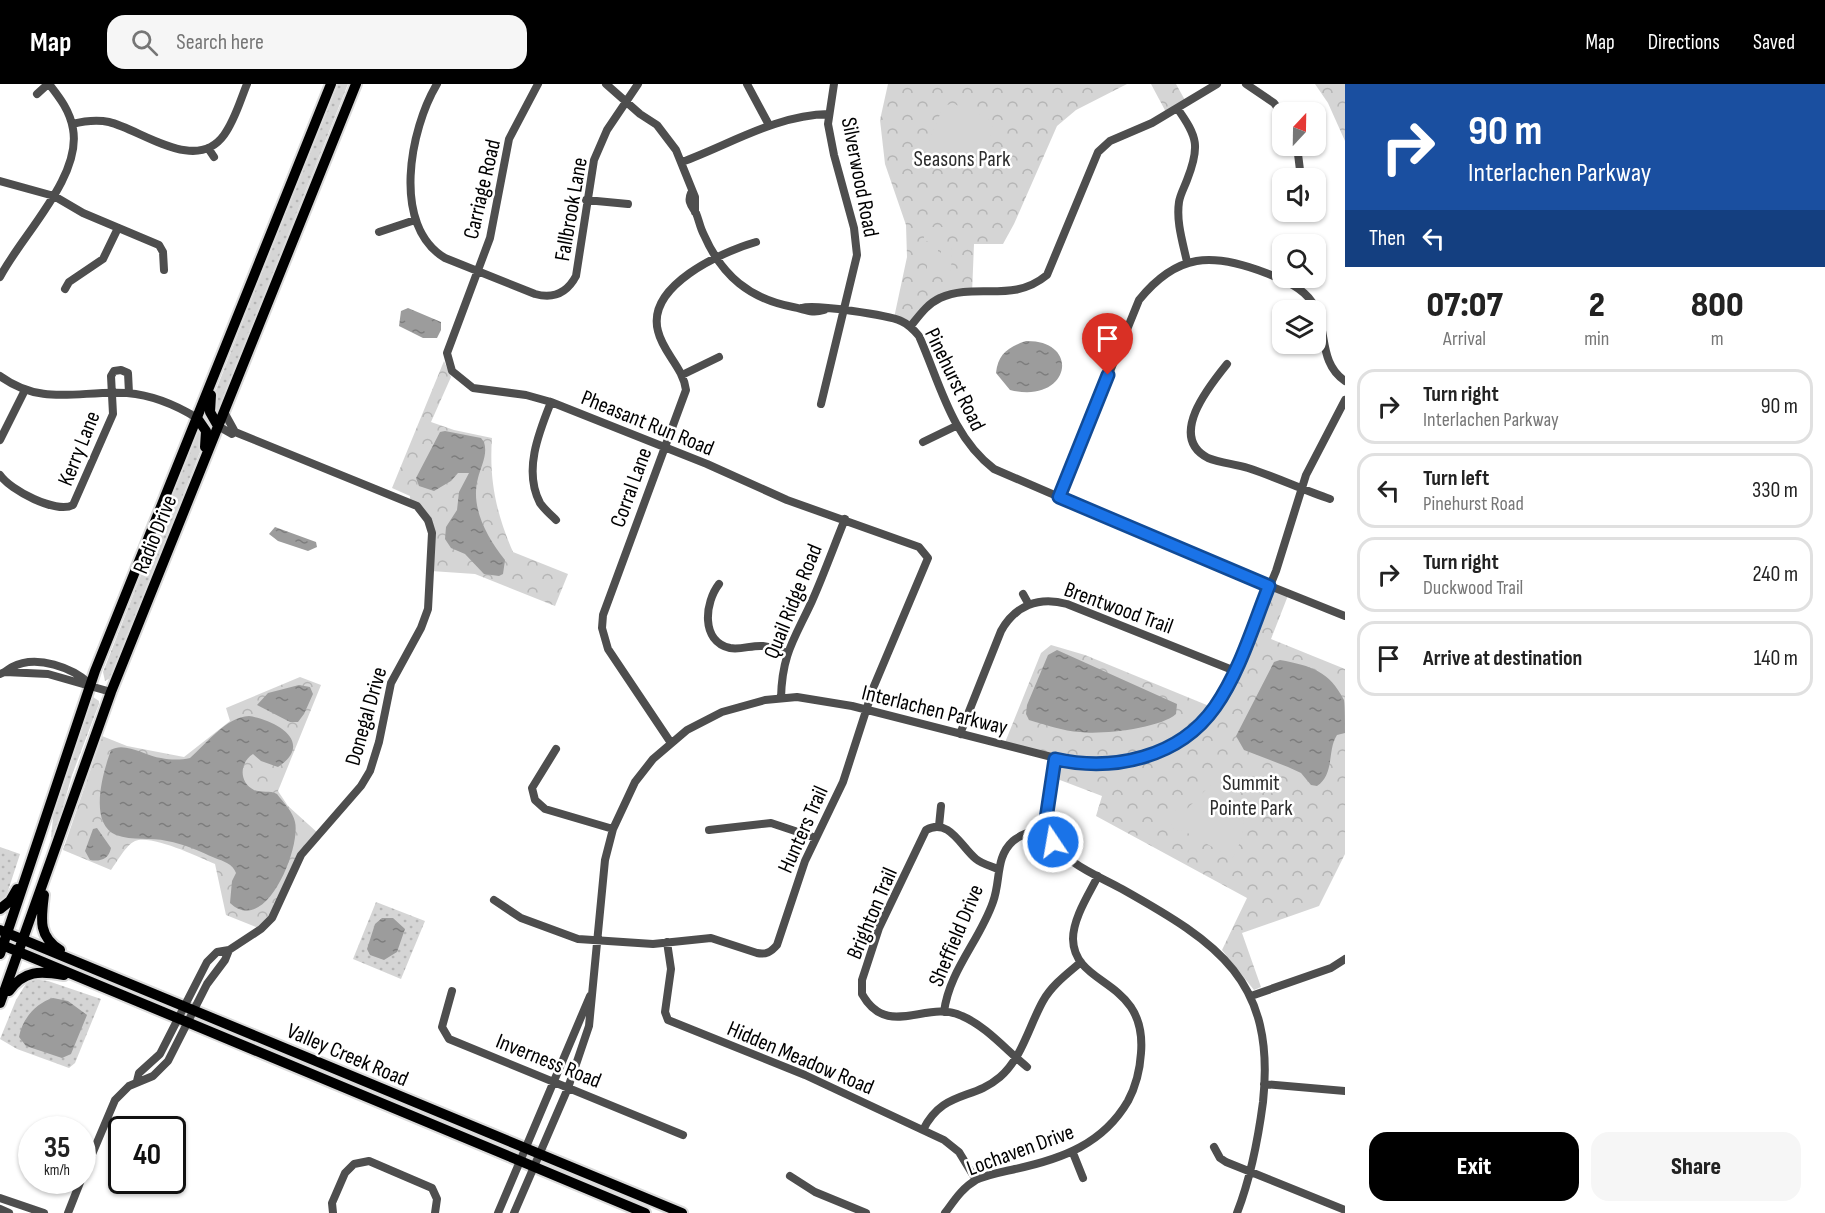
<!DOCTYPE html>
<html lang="en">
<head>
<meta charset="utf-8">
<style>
	body { margin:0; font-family:"Sofia Sans Condensed",sans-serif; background:#f6f6f6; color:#222; height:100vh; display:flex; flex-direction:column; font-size:22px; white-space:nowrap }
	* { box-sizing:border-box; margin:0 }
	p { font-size:20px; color:#767676 }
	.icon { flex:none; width:33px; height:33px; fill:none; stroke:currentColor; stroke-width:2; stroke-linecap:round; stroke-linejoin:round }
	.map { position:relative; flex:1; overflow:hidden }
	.sheet { display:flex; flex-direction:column; background:#fff; width:480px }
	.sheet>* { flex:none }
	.guide { background:#1a4fa0; color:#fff; overflow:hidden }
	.needle { width:39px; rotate:22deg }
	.controls { position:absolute; left:1272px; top:18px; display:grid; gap:12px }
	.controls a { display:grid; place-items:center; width:54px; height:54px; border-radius:12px; background:#fff; box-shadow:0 2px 4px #0004; font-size:30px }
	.speed { position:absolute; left:18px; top:1032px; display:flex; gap:12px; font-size:30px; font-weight:700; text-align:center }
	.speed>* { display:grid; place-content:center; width:78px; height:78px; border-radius:50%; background:#fff; box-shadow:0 2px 4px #0004; line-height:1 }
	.speed small { font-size:15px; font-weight:400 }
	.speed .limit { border:3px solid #111; border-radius:9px; background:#fff; color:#111 }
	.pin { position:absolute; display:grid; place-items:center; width:51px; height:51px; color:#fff; margin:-62px -26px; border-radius:50% 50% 50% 0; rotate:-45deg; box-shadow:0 0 6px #0007 }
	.pin .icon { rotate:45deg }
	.me { position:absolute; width:66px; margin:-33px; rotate:348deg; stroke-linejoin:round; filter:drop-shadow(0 0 4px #0008) }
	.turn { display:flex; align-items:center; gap:21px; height:126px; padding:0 24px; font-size:27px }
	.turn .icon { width:78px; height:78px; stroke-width:2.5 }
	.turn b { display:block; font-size:42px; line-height:51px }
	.then { display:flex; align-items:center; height:57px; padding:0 24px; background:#0003; gap:12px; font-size:22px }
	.eta { display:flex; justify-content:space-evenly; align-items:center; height:102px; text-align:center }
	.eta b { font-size:36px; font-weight:800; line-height:42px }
	.cta { display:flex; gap:12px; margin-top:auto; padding:12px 24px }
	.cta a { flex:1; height:69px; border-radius:18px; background:#000; color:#fff; font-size:24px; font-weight:800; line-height:69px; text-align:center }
	.cta a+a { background:#f6f6f6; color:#222 }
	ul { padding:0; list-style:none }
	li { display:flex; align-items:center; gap:18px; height:75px; margin:0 12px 9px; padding:0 12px; border:3px solid #e0e0e0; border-radius:18px }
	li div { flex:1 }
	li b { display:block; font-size:22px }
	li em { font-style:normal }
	header { display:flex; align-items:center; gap:36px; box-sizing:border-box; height:84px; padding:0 30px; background:#000; color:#fff }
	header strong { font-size:28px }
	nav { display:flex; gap:33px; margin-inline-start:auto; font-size:21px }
	.search { width:420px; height:54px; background:#f6f6f6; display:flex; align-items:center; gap:15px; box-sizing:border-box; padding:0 21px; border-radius:18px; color:#767676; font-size:22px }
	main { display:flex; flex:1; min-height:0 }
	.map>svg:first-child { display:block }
	.grass { fill:url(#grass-dots) }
	.park { fill:url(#park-crowns) }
	.pitch { fill:#d5d5d5 }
	.water { fill:url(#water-ripples) }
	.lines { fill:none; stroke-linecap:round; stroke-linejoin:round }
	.major-casing { stroke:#dbdbdb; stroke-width:14 }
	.minor { stroke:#4e4e4e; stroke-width:8 }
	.major { stroke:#000; stroke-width:10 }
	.route-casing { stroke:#114b97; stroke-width:15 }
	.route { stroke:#1a73e8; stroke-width:10 }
	.labels { text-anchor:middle; stroke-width:5; stroke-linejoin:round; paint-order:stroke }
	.park-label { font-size:22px; fill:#2c2c2c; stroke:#fff }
	.street-label { font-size:22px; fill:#000; stroke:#fff }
</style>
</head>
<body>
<header>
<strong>Map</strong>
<div class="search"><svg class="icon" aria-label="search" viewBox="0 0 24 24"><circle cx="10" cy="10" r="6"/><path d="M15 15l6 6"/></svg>Search here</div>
<nav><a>Map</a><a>Directions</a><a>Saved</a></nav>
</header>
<main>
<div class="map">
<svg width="1345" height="1129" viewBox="0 0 1345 1129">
	<defs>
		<pattern id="grass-dots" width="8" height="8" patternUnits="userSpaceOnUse" patternTransform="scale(1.5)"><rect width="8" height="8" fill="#d5d5d5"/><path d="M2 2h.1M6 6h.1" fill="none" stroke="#b5b5b5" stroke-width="1.8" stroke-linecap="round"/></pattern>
		<pattern id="park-crowns" width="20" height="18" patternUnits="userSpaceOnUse" patternTransform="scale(1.5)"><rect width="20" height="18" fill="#d5d5d5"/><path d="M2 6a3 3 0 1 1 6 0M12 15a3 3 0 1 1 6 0" fill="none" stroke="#b5b5b5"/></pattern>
		<pattern id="water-ripples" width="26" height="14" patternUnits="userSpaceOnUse" patternTransform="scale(1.5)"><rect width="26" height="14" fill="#9c9c9c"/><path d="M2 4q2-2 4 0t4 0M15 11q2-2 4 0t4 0" fill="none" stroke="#7d7d7d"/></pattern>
	</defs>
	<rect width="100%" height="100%" fill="#fff"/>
	<!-- grass -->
	<path class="grass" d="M 336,0 L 348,0 L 216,332 L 214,311 Z
		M 199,343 L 202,360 L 200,368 L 112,593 L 105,597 L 103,588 Z
		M 93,613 L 99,617 L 99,620 L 72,691 L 54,754 L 51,753 L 55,715 L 90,614 Z
		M 0,763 L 20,770 L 7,810 L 0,819 Z
		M 376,818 L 425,837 L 401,895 L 353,875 Z
		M 29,895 L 31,898 L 32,895 L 48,897 L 101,915 L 75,979 L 69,984 L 17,965 L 0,955 L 16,916 Z"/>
	<!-- park -->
	<path class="park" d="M 888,0 L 1127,0 L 1076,26 L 1057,42 L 1014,140 L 1003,160 L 974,160 L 972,210 L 940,214 L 910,243 L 894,234 L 907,173 L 906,141 L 885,80 L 880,36 Z
		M 1151,0 L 1176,0 L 1186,18 L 1167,30 Z
		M 1315,0 L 1345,0 L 1345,57 L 1328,19 Z
		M 444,277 L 451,293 L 431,338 L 454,346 L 492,354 C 489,396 496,429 513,468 L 568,490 L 555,522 L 475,490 L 431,487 L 432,449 L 410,418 L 410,412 L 392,404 Z
		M 1269,502 L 1289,509 L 1271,555 L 1345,585 L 1345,770 L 1319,822 L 1242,849 L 1261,903 L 1254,906 L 1222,866 L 1247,814 L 1096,732 L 1102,712 L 1052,693 L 1055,675 L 1004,661 L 1041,569 L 1051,561 L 1085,571 L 1214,624 L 1230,599 Z
		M 300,593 L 321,601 L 278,707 L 288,722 L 319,750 L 309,761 L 283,816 L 261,845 L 226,831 L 215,780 C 199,773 151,750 135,757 C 126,761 117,778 111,786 L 63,766 L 102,652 L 127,662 L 184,673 L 230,637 L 226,624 Z"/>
	<!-- pitch -->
	<path class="pitch" d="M 952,19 L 993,37 C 991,79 956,84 927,62 L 943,23 Z
		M 924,143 L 946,143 L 946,157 L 924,157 Z
		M 927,164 L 938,164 L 938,186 L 927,186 Z
		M 941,164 L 952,164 L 951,187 L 941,186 Z
		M 1220,691 C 1246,714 1251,745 1232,774 L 1184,747 L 1175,746 L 1170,739 L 1174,727 L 1187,725 Z"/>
	<!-- water -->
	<path class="water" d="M 408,224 L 441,238 L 441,246 L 437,254 L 423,254 L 399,242 L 401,227 Z
		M 1026,257 C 1082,256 1070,321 1010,306 L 996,289 C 998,270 1008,263 1026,257 Z
		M 445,347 L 481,354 L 484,358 C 488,371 481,382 478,394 C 470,424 487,453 505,476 L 503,490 L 499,492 L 484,490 L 465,470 L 451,464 L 445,455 L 446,443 L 457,426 L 459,408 L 469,389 L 458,389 L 451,397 L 434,407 L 419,402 L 416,394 L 440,348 Z
		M 275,443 L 316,458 L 317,463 L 308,467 L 278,457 L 269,450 Z
		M 1057,566 L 1177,620 L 1176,630 C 1161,644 1102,651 1080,648 C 1063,647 1046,641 1029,636 L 1026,630 L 1027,621 L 1048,571 Z
		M 1280,576 C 1312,582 1329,587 1344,616 C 1345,623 1345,640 1345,649 L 1337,651 C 1327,666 1335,690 1317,702 L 1311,701 L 1301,689 L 1288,683 L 1244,666 L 1236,652 L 1274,578 Z
		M 299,601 L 310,603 L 313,610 L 304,630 L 298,638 L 290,638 L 257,621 L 268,609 Z
		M 249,632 C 276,636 315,658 278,683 L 261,677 L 253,670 C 240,678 238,698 254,706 C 261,709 270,706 277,710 C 284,719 293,728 295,738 C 301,763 266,853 230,819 L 232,797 L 236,789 C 233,780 223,777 215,774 C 199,767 184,760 167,757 C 151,753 132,757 116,751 C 88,739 103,688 111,666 C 124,657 146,672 161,674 C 171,676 181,676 190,674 C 206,660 226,633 249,632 Z
		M 97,744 L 111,764 C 109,775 100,778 90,776 L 85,767 L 93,745 Z
		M 382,834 L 393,834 L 405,845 L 397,868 L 384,876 L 370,871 L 367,865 L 375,840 Z
		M 53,914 L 68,917 L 87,931 L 71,970 L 62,974 L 26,962 L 19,953 C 22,935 36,919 53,914 Z"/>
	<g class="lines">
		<defs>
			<path id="major" d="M 211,311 L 210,328 L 218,342
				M 197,334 L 206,347 L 205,363
				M 44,811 C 41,835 38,852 60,866
				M 0,825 L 10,817 L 17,805
				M 0,846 L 682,1129
				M 0,860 L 645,1129
				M 0,870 L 95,587 L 331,0
				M 9,907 C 24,886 40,887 64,891
				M 0,919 L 111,608 L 356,0"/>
		</defs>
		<!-- major casing -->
		<use href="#major" class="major-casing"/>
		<!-- minor -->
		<path class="minor" d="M 437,0 C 410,45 391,142 445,174 L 535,210 C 553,215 567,209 576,192 L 594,76 L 607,46 L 638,0
			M 606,0 L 640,30 L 657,41 L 676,66 L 695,113 L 695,128
			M 747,0 L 769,41
			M 1246,0 L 1274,19 L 1282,30
			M 37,10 L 48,0
			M 1177,24 C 1198,53 1200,63 1187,96 C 1184,104 1180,111 1179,118 C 1176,138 1183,159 1187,178
			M 72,40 C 84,37 96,35 109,38 C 142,46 196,90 224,51 C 235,36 240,17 247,0
			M 1297,62 L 1301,94
			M 208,64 L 214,73
			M 682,78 C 731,60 776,31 829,30
			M 0,97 L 54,112 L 83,129 L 159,161 L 163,168 L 164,186
			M 691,109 C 687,118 692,122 696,129 C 699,136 700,144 704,151 C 722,192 750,215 793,223 C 805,225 811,230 824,226
			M 586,116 L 628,120
			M 379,148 L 415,136
			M 0,193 C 21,152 82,93 73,45 C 70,27 60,14 49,0
			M 65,205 L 69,198 L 103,175 L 118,144
			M 802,224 C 814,220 888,231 901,237 C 908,240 914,246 919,252 C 940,299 951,352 994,385 L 1210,478 L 1345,532
			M 910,243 C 919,232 927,220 940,214 C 977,198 1012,220 1047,191 L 1098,68 L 1110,57 L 1152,39 L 1217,0
			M 1227,280 C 1210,301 1167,353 1208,374 C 1220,379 1236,380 1248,384 C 1276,393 1303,406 1330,415
			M 682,291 L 719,273
			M 0,292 C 43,323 79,306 127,309 C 151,311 176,321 197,334
			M 551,318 C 539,348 523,387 540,419 C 544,425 551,431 556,436
			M 821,320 L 857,171 L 854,144 L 834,71 L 828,40 L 834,0
			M 224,328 L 235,348
			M 0,356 L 25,306
			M 923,358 L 956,342
			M 0,391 C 10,406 56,430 73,421 L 113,330 L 111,292 L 114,287 L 121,286 L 128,289 L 129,309
			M 1059,413 L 1139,216 C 1177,169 1212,168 1266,189 C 1283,196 1301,202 1312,218 C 1329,244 1317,278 1345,297
			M 719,500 C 705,518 700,557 730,564 C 741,566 752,561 763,562 C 771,563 779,566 786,569
			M 1023,510 L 1028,519
			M 5,588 L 48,590 L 111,608
			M 0,590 C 6,588 8,585 12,583 C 37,570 73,584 90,600
			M 781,614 C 782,570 794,556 812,517 C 824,490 834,462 845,435
			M 960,650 L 1001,547 C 1015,522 1038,512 1067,520 L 1235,587
			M 671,659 L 608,565 L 602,544 L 603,531 L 686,306 C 683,283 663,269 658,247 C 646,202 721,168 756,158
			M 556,665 L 532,704 L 535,716 L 545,725 L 613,745
			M 1055,675 C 1051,697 1040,730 1050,751 C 1062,779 1097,791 1122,805 C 1218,859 1276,896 1263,1018 C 1258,1056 1251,1093 1237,1129
			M 939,742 L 941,722
			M 709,746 L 771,739 L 816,754
			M 998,785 C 991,782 982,780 976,775 C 961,763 949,733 926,746 L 879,844 L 862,896 L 862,910 C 888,956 926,915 962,932 C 986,942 1007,967 1027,983
			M 494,816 L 521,834 L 578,855 L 653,860 L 711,854 L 757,869 C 766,871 771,868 777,861 L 805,777 L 843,698 L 874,602 L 928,474 L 919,463 L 787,416 L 707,380 L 551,318 L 526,311 L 473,304 L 452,287 L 447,269 L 490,154 L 509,55 L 538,0
			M 667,858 L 671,885 L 665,928 L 668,936 L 805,991 L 944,1056 L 959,1068 L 976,1096
			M 452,907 L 442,943 L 449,955 L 683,1051
			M 1251,912 L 1331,884 L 1345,875
			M 944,928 C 949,887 980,856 993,818 C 1001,797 995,773 1013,757 C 1022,749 1036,746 1047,742
			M 137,997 L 139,989 L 160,970 L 207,878 L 217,868 L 229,866 L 261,845 L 272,834 L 301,771 L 361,702 L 370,687 L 379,658 L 391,599 L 421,544 L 428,525 L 432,449 L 428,436 L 417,422 L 235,348 L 232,350 L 218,342
			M 1264,1000 L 1345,1007
			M 923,1046 C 943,1006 972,1017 1000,993 C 1022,974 1029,942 1043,917 C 1052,901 1067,890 1081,878
			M 1214,1063 L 1220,1074 L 1226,1078 L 1345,1126
			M 1073,1069 L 1083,1094
			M 790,1092 L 815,1108 L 866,1129
			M 82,1094 L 115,1016 L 129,1002 L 153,992 L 168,977 L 207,900 L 225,876 L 229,866
			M 0,1114 L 44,1129
			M 0,1125 L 9,1129
			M 68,1129 L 81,1096
			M 333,1129 L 332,1119 L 345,1089 L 354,1080 L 369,1077 L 432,1104 L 437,1115 L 435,1129
			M 498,1129 L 590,912
			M 514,1129 L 568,1004 L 589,942 L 605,776 L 613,745 L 635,698 L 653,675 L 687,646 L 722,628 L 765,616 L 797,613 L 852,622 L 1071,678 L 1125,678 L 1168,662 L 1191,648 L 1204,636 L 1230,599 L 1276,487 L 1306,391 L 1345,316
			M 945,1129 C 954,1117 962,1104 976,1096 C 988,1090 1003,1088 1015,1085 C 1062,1075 1103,1060 1128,1017 C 1136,1002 1140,985 1141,969 C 1147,894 1074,904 1073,855 C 1073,834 1089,810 1098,792"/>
		<!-- major -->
		<use href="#major" class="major"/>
	</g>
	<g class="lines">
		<defs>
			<path id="route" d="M 1053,758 L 1046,735 L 1055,675 C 1113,688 1179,674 1215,623 C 1240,587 1253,542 1269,502 L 1059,413 L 1108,291"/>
		</defs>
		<!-- route casing -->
		<use href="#route" class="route-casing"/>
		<!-- route -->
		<use href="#route" class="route"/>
	</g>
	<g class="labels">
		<!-- park labels -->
		<g class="park-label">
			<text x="962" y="82">Seasons Park</text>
			<text x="1251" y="706">Summit<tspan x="1251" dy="25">Pointe Park</tspan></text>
		</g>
		<!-- street labels -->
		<g class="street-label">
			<text transform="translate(861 93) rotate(79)" y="8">Silverwood Road</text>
			<text transform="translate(481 105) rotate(-77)" y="8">Carriage Road</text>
			<text transform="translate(570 125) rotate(-80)" y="8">Fallbrook Lane</text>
			<text transform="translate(956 295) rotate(64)" y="8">Pinehurst Road</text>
			<text transform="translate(648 338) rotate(22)" y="8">Pheasant Run Road</text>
			<text transform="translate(78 364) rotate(-68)" y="8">Kerry Lane</text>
			<text transform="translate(630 403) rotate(-70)" y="8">Corral Lane</text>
			<text transform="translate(154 450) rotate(-68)" y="8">Radio Drive</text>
			<text transform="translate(792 517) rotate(-68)" y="8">Quail Ridge Road</text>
			<text transform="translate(1119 523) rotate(20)" y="8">Brentwood Trail</text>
			<text transform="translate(935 625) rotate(14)" y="8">Interlachen Parkway</text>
			<text transform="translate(365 632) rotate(-74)" y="8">Donegal Drive</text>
			<text transform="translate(802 745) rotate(-66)" y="8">Hunters Trail</text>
			<text transform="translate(871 829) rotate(-67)" y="8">Brighton Trail</text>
			<text transform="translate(955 851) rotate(-67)" y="8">Sheffield Drive</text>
			<text transform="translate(348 970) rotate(23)" y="8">Valley Creek Road</text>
			<text transform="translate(801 973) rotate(23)" y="8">Hidden Meadow Road</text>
			<text transform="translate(549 976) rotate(22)" y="8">Inverness Road</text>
			<text transform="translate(1020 1065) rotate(-20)" y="8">Lochaven Drive</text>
		</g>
	</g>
</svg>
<div class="controls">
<a><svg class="needle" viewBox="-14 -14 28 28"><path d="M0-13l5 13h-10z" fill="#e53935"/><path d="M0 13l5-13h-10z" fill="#767676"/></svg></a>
<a><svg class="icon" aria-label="sound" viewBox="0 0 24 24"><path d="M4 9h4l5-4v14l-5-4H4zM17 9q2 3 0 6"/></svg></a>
<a><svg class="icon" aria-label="search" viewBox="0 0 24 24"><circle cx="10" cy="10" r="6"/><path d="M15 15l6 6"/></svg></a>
<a><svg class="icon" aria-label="layers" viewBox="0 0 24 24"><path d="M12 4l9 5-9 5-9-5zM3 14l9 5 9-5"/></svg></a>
</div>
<div class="speed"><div>35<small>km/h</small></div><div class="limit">40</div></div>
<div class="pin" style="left:1108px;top:291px;background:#d93025"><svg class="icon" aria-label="arrive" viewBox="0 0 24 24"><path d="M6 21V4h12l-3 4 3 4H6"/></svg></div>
<svg class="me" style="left:1053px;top:758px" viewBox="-20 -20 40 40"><circle r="17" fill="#1a73e8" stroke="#fff" stroke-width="3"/><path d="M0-11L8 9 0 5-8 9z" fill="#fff"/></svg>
</div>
<section class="sheet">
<div class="guide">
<div class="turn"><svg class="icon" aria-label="right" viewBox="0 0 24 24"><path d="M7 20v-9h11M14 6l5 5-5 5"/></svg><div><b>90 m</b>Interlachen Parkway</div></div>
<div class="then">Then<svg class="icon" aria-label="left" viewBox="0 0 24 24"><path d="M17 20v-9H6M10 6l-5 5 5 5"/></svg></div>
</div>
<div class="eta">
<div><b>07:07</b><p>Arrival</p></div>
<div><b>2</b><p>min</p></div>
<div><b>800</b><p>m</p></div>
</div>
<ul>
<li><svg class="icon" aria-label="right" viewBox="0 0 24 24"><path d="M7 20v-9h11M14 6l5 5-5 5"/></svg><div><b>Turn right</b><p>Interlachen Parkway</p></div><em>90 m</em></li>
<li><svg class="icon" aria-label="left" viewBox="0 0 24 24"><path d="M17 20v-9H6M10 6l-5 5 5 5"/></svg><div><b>Turn left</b><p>Pinehurst Road</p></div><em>330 m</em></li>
<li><svg class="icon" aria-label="right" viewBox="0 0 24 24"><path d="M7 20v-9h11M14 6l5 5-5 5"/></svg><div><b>Turn right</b><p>Duckwood Trail</p></div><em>240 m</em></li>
<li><svg class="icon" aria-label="arrive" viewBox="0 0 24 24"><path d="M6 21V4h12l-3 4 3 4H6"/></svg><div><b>Arrive at destination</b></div><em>140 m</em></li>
</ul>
<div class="cta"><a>Exit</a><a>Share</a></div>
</section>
</main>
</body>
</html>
